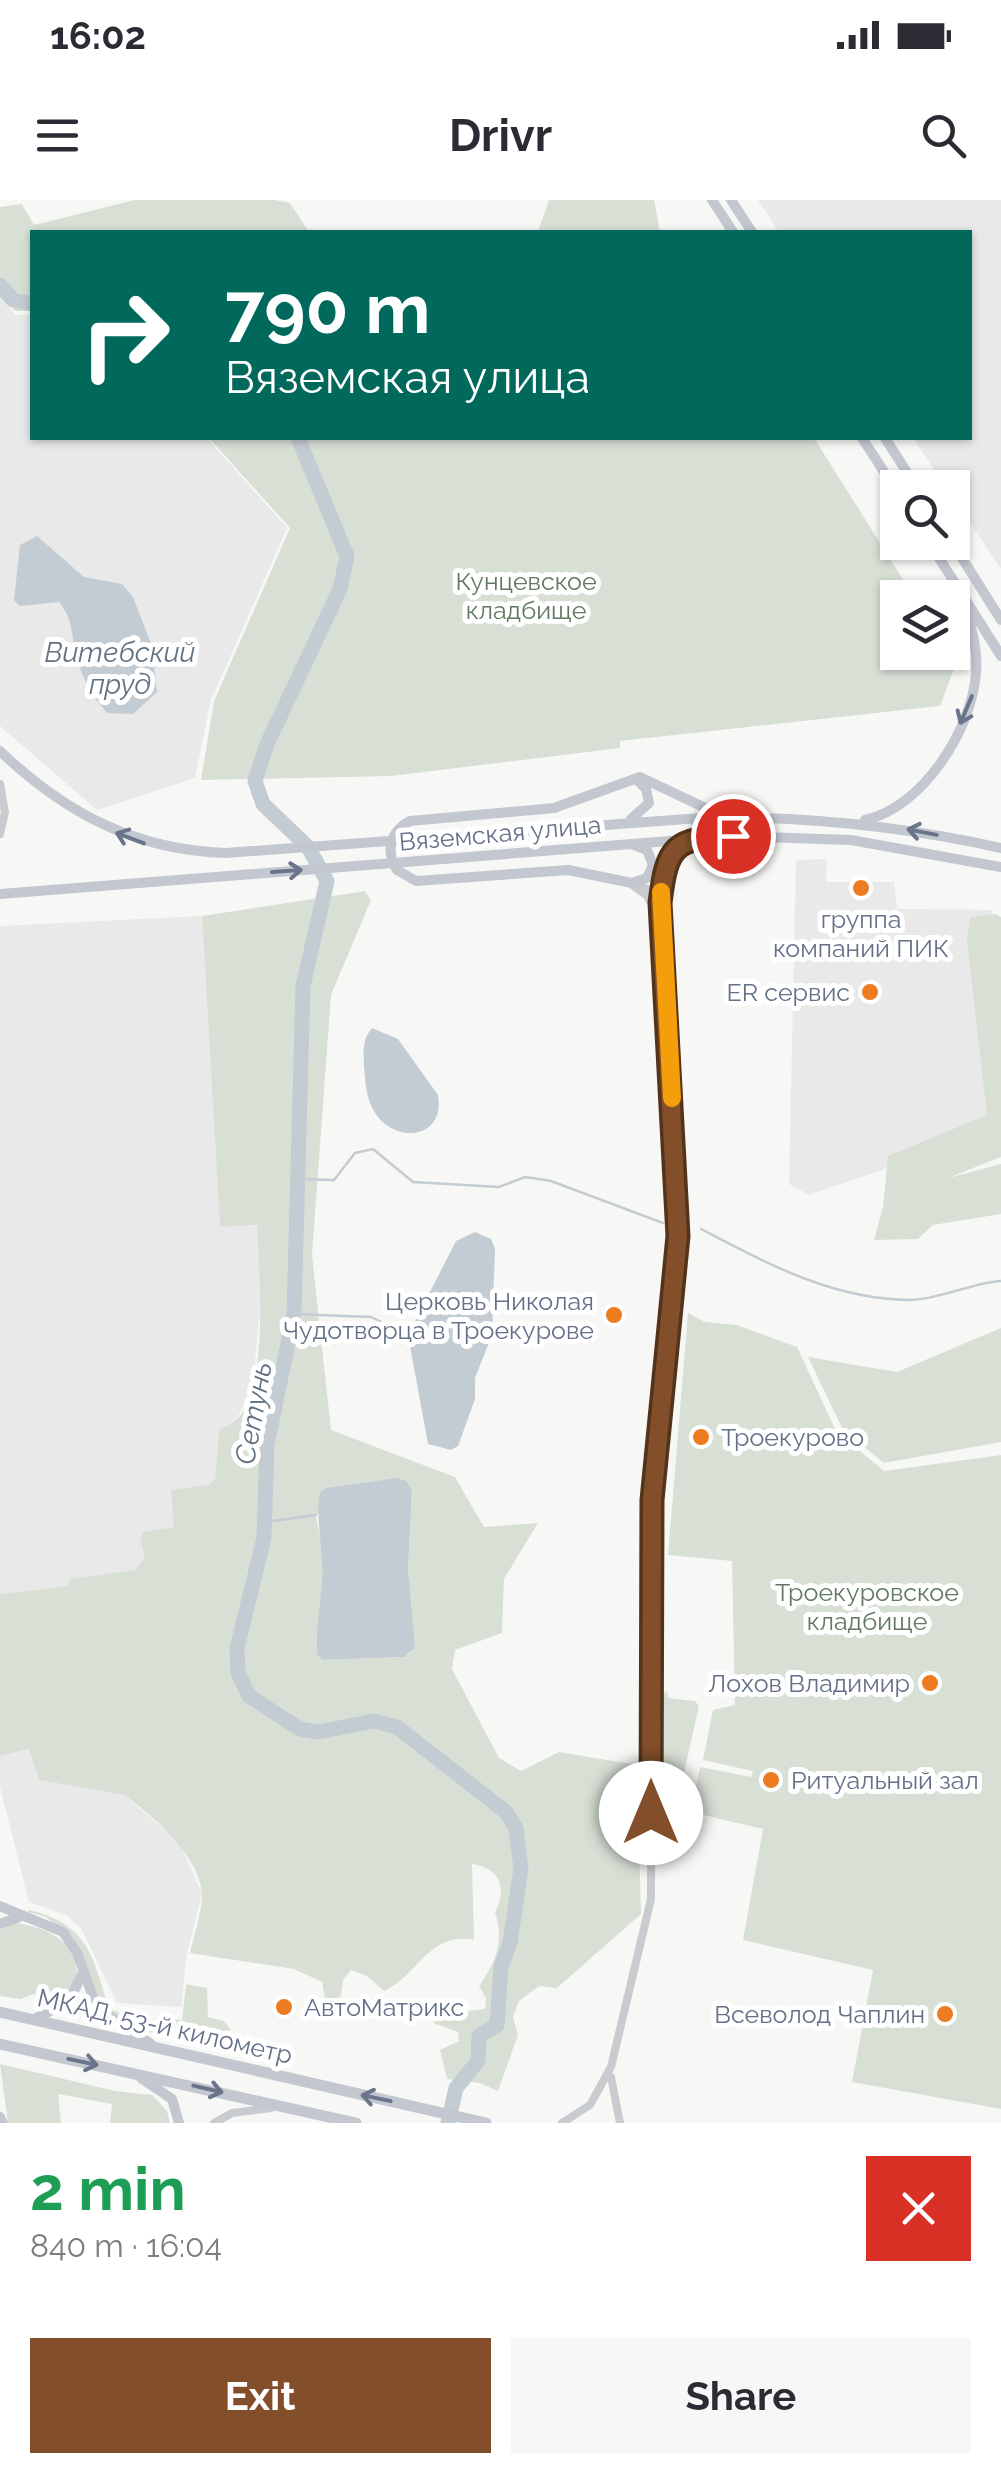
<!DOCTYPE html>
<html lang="en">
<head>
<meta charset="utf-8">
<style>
	body { margin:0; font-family:Raleway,sans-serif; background:#f7f7f7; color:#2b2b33; height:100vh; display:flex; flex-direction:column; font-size:38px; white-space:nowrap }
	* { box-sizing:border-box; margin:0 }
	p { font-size:32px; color:#7c7c81 }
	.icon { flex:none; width:55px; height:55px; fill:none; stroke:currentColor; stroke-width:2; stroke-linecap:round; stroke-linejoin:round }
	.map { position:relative; height:1923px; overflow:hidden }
	.panel { display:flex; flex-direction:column; background:#fff; flex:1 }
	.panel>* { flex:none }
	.top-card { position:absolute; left:30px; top:30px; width:942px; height:210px; border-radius:0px; box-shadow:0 2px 8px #0004; background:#00695c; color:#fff; overflow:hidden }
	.controls { position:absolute; left:880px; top:270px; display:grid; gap:20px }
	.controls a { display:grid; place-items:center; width:90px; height:90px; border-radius:0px; background:#fff; box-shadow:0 2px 8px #0004; font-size:50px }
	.pin { position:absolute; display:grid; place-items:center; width:85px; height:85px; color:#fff; margin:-42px; border:5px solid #fff; border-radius:50%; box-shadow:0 2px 10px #0007 }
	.me { position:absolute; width:110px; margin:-55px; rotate:0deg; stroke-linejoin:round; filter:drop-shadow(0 0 8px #0008) }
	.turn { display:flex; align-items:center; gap:35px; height:210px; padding:0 30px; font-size:45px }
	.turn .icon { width:130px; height:130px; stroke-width:2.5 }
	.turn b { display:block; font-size:70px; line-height:85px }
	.round { display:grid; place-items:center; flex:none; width:105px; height:105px; border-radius:0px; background:#f7f7f7 }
	.headline { display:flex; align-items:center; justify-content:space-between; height:170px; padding:0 30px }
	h1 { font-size:60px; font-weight:700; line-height:75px; color:#1e9e55 }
	.cta { display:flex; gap:20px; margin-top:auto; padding:20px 30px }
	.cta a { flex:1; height:115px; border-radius:0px; background:#824f2a; color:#fff; font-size:40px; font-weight:700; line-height:115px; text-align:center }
	.cta a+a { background:#f7f7f7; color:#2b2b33 }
	.status { display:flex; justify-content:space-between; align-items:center; height:70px; padding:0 50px; background:#fff; direction:ltr }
	.status svg { height:28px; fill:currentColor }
	header { display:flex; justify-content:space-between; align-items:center; height:130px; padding:0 30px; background:#fff; font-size:45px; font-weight:700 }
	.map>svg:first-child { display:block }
	.built { fill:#e8e9e8 }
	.green { fill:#d8e0d6; fill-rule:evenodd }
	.water { fill:#c4ccd3 }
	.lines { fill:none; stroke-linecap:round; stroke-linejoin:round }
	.stream { stroke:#c4ccd3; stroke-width:2.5 }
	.river { stroke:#c4ccd3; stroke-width:15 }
	.minor { stroke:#c8cbcf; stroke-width:8 }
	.major { stroke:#c3c7d0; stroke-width:10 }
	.highway { stroke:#c3c7d0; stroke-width:11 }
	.oneway { stroke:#6a758c }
	.route-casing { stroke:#54331b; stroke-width:25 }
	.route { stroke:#824f2a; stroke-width:18 }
	.slow { stroke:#f59e0b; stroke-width:18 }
	.poi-dot { fill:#ed7b20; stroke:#fff; stroke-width:4 }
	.labels { text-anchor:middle; stroke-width:10; stroke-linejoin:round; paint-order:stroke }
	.park-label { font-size:25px; fill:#617961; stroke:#fff }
	.street-label { font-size:25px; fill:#657188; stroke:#fff }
	.poi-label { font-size:25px; fill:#657188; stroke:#fff; text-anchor:end }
	.water-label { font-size:28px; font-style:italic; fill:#617383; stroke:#fff }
</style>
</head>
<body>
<div class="status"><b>16:02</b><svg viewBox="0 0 49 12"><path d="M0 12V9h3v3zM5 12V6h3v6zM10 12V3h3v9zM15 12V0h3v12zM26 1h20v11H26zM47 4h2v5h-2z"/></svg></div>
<header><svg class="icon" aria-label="menu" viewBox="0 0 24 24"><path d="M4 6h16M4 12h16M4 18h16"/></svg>Drivr<svg class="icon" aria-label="search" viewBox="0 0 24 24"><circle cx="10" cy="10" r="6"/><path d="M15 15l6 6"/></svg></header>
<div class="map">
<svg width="1001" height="1923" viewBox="0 0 1001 1923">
	<rect width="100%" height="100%" fill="#f7f8f5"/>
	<!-- built -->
	<path class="built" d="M 758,0 L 1001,0 L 1001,369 L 953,297 L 952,288 L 946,287 L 913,238 L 970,238 L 970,32 L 779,32 Z
		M 0,96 L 15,115 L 32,115 L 32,238 L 207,238 L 287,328 L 211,500 L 195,578 L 97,610 L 0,526 Z
		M 827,659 L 826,682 L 894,682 L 897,709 L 992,710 L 994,921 L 882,970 L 809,995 L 789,984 L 796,660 Z
		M 202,716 L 220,1027 L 257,1025 L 261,1099 L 253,1183 L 238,1217 L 219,1230 L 215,1280 L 208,1285 L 178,1374 L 0,1394 L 0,726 Z
		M 29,1549 L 39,1580 L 124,1595 L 179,1642 L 202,1693 L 187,1753 L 181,1807 L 117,1803 L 81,1728 L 66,1715 L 29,1702 L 0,1587 L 0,1556 Z"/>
	<!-- green -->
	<path class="green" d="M 134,0 L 275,0 L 290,3 L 309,32 L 32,32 L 32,111 L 15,111 L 0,92 L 0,7 L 22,4 L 34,25 Z
		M 549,0 L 654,0 L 660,32 L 538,32 Z
		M 209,238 L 814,238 L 914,397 L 898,398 L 898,452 L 948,453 L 956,464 L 940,506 L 620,541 L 620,548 L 391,576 L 201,580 L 214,501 L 290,328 Z
		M 365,691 L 371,700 L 331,795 L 312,1055 L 331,1230 L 455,1277 L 484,1327 L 538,1323 L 504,1379 L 502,1433 L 455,1450 L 452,1469 L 499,1558 L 521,1571 L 559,1552 L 637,1565 L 641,1714 L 557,1788 L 539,1786 L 519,1801 L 513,1817 L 518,1835 L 498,1891 L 480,1883 L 447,1879 L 440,1850 L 459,1841 L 458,1832 L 433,1823 L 449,1813 L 485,1809 L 486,1798 L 479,1786 C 497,1760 504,1742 495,1712 C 508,1687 499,1668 472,1664 L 474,1740 C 429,1731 418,1776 384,1791 L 367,1776 L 351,1770 L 343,1780 L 341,1796 L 326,1805 L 322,1782 L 294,1769 L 190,1753 C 194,1736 200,1717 202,1699 C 204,1659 153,1616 124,1595 L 39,1580 L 29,1549 L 0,1556 L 0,1394 L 68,1386 L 70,1379 L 135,1370 L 145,1357 L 140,1337 L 144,1332 L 174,1327 L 171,1290 L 208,1285 L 215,1280 L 219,1230 C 224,1226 235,1222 239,1217 C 269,1180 259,1072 257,1025 L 220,1027 L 202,716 ZM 397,1278 L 412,1292 L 408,1370 L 412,1452 L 405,1457 L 324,1460 L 322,1351 L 316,1315 Z
		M 996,714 L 1001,717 L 1001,957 L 948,978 L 1001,964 L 1001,1014 L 933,1025 L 918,1039 L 874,1040 L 883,1007 L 888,956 L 987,915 L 967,741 L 970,717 Z
		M 688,1113 L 705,1122 L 737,1125 L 797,1147 L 836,1231 L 884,1271 L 1001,1255 L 1001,1909 L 852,1882 L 873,1770 L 743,1740 L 763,1629 L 691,1612 L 700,1567 L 751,1577 L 753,1571 L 703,1560 L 713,1510 L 735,1505 L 732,1361 L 668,1355 Z
		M 1001,1128 L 1001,1242 L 884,1263 L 843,1230 L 808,1157 L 897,1172 Z
		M 667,1491 L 668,1498 L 695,1501 L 699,1506 L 676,1608 L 661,1603 L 662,1495 Z
		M 29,1710 C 88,1724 93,1756 109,1809 L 141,1819 L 182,1820 L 186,1784 L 207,1788 L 208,1817 L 224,1821 L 230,1829 L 226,1843 L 215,1847 L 132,1828 L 102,1807 L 72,1736 L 44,1716 L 27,1712 Z
		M 16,1723 C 57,1729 85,1749 75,1794 L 50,1807 L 39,1805 L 40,1798 L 33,1794 L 21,1799 L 0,1796 L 0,1730 Z
		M 0,1864 L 115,1891 L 152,1895 L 167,1911 L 170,1923 L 110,1923 L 112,1904 L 58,1894 L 61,1923 L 8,1923 Z"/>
	<!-- water -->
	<path class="water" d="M 37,336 L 84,377 L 122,384 L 133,397 L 152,446 L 157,492 L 133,514 L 107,513 C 95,499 84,481 78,463 C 71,440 75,421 59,402 L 20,406 L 14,400 L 20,345 Z
		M 372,828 L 398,839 L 438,895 C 446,940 393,945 374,911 C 366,898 365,880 364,865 C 363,851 363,838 372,828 Z
		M 475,1032 L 491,1039 L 495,1049 L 492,1135 L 475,1178 L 475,1199 L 458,1246 L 451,1250 L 428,1244 L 408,1135 L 456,1041 Z
		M 397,1278 L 406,1281 L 412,1291 L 408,1370 L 415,1448 L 405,1457 L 323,1460 L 317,1454 C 316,1429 320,1407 322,1382 C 324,1352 315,1323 320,1293 L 326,1288 Z"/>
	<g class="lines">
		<!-- stream -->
		<path class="stream" d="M 296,979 L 334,980 L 355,953 L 373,949 L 413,982 L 499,987 L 525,977 L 551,981 L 663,1023
			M 701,1029 C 768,1064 834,1100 911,1100 C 941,1099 971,1083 1001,1081
			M 294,1114 L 371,1117 L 408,1135
			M 266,1322 L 316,1315"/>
		<!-- river -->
		<path class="river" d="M 0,85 L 13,100 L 32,104
			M 298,238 L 347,356 L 340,389 L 267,544 L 255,581 L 263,604 L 308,647 L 327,681 L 303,786 L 294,1114 L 267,1245 L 264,1338 L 237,1448 L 238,1473 L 249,1496 L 300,1529 L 318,1532 L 374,1521 L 397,1527 L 506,1612 L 516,1628 L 521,1668 L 510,1743 L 501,1767 L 497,1825 L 479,1836 L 478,1861 L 456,1888 L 448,1923"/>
		<!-- minor -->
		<path class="minor" d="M 0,584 L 5,612 L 0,634
			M 628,682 L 646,695 L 659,714
			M 637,684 L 652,691 L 660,703
			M 611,1877 L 620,1923
			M 214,1923 L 232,1913 L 271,1908
			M 562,1923 L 590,1905 L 611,1867 L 651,1699 L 652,1299 L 677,1036 L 660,703 L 665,664 L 687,641"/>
		<!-- major -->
		<path class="major" d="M 712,0 L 733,32
			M 731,0 L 752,32
			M 862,238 L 898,293
			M 885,238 L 917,288
			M 929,342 L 958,388
			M 952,342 L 1001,420
			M 967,402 L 1001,456
			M 0,551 C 65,613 135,650 226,653 L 714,617 C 812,617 906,627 1001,648
			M 631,619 L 649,603 L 646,589 L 637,580
			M 865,620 C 922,608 972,530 976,473 C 979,442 966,412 955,383
			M 632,644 L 647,650 L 653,665 L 647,678 L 632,683 L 568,670 L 416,681 L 397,670 C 385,651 390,632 410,621 L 554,608 L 640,577 L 718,614
			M 0,694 L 733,636 L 851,640 L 1001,667
			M 0,1706 L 63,1732 L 77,1753 L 97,1808 L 151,1844
			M 0,1724 L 22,1716
			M 34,1819 L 69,1802 L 82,1774
			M 141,1878 L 172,1899 L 179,1923
			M 0,1917 L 3,1923"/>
		<!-- highway -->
		<path class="highway" d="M 0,1812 L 486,1923
			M 0,1844 L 356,1923"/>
	</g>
	<!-- one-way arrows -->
	<defs><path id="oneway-shaft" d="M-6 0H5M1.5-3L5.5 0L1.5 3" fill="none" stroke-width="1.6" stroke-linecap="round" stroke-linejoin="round" transform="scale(2.5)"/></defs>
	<g class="oneway">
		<use href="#oneway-shaft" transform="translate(966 510) rotate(113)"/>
		<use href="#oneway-shaft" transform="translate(922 632) rotate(-169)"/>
		<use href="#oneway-shaft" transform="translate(130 638) rotate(-159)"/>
		<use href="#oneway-shaft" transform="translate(287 671) rotate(-4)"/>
		<use href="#oneway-shaft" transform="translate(83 1862) rotate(12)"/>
		<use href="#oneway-shaft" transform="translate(208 1889) rotate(13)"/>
		<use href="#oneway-shaft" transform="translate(376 1898) rotate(-168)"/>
	</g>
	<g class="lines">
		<defs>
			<path id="route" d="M 651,1613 L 652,1300 L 678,1036 L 660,703 C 667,645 674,638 733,636"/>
		</defs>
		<!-- route casing -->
		<use href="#route" class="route-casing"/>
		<!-- route -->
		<use href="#route" class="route"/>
		<!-- slow -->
		<path class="slow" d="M 661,692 L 672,898"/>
	</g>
	<!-- markers -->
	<g class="poi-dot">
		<circle cx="861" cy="688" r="10"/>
		<circle cx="870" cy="792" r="10"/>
		<circle cx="614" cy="1115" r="10"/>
		<circle cx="701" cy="1237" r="10"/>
		<circle cx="930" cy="1483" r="10"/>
		<circle cx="771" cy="1580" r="10"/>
		<circle cx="284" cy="1807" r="10"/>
		<circle cx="945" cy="1814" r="10"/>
	</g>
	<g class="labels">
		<!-- park labels -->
		<g class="park-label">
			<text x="526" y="390">Кунцевское<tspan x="526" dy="29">кладбище</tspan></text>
			<text x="867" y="1401">Троекуровское<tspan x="867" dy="29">кладбище</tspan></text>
		</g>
		<!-- street labels -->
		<g class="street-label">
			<text transform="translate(500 633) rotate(-5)" y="9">Вяземская улица</text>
			<text transform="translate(165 1826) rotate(13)" y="9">МКАД, 53-й километр</text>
		</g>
		<!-- poi labels -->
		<g class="poi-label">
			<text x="861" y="728" text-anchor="middle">группа<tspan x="861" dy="29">компаний ПИК</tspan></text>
			<text x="850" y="801">ER сервис</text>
			<text x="594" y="1110">Церковь Николая<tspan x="594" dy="29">Чудотворца в Троекурове</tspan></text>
			<text x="721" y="1246" text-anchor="start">Троекурово</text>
			<text x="910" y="1492">Лохов Владимир</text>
			<text x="791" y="1589" text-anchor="start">Ритуальный зал</text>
			<text x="304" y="1816" text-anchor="start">АвтоМатрикс</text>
			<text x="925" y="1823">Всеволод Чаплин</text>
		</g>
		<!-- water labels -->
		<g class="water-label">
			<text x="120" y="462">Витебский<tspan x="120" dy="32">пруд</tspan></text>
			<text transform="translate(253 1213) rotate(-80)" y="10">Сетунь</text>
		</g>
	</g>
</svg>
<div class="controls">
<a><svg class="icon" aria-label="search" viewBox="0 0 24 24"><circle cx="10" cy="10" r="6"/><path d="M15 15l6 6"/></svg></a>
<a><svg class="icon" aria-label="layers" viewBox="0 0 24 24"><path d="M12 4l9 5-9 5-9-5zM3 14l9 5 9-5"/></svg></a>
</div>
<div class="pin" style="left:733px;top:636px;background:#d93025"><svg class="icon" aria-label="arrive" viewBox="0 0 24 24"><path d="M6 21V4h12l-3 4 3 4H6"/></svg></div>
<svg class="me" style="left:651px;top:1613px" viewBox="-20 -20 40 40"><circle r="19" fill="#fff"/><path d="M0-13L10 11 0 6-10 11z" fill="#824f2a"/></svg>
<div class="top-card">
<div class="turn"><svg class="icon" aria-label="right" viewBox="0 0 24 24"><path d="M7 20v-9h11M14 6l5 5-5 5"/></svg><div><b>790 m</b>Вяземская улица</div></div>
</div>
</div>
<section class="panel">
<div class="headline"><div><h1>2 min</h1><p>840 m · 16:04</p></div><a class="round" style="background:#d93025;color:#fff"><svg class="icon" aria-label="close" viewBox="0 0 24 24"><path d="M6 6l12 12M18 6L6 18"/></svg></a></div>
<div class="cta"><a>Exit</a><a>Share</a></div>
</section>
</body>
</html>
